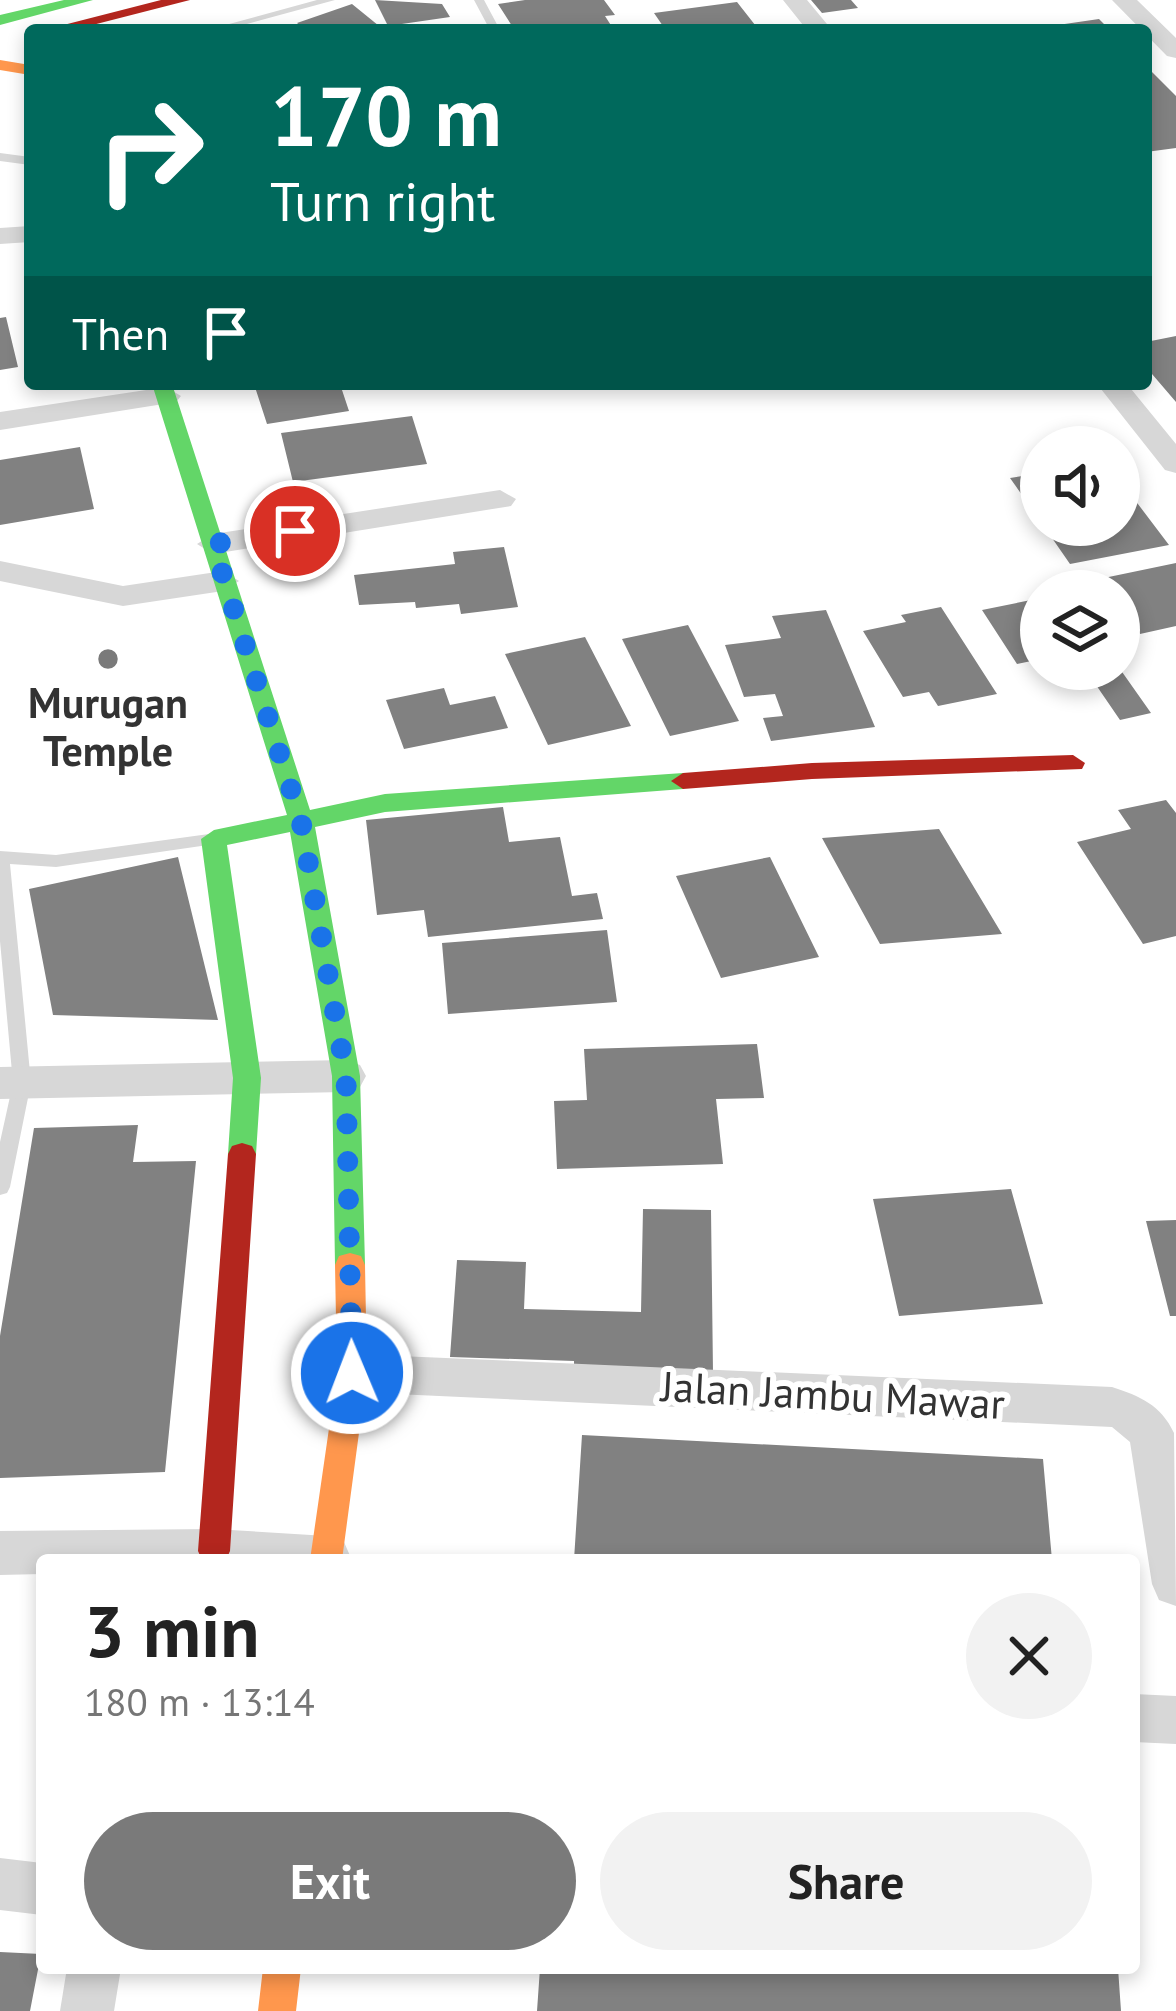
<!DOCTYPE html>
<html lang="en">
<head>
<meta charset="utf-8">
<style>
	body { margin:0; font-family:"PT Sans",sans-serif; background:#f2f2f2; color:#222; height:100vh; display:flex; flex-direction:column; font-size:45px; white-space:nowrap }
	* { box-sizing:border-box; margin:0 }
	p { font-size:39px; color:#767676 }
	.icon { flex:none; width:66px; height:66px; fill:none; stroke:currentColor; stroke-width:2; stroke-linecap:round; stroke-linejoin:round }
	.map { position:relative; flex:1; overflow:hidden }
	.panel { position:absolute; left:36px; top:1554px; width:1104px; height:420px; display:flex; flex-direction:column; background:#fff; border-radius:12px; box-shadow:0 6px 18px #0003 }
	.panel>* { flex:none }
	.banner { position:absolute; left:24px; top:24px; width:1128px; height:366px; border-radius:12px; box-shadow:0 6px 18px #0003; background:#00695c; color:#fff; overflow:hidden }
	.tools { position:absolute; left:1020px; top:426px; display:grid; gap:24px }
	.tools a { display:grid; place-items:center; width:120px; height:120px; border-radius:50%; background:#fff; box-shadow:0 6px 18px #0003; font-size:60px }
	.pin { position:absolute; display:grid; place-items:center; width:102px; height:102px; color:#fff; margin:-51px; border:6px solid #fff; border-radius:50%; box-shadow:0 3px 12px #0007 }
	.me { position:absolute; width:132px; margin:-66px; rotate:359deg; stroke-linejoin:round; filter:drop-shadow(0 0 9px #0008) }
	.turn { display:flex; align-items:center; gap:42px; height:252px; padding:0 48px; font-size:54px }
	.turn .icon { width:156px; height:156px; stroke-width:2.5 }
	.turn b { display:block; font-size:84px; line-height:102px }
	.then { display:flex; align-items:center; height:114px; padding:0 48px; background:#0003; gap:24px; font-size:45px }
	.round { display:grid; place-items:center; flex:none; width:126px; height:126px; border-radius:63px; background:#f2f2f2 }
	.overview { display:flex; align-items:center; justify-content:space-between; height:204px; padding:0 48px }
	h1 { font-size:72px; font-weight:800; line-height:90px }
	.button { display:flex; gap:24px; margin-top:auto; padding:24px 48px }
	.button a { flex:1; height:138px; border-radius:72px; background:#7a7a7a; color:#fff; font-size:48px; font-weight:800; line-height:138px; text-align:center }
	.button a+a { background:#f2f2f2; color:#222 }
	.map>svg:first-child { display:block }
	.building { fill:#818181 }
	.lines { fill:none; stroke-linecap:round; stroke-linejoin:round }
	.lane { fill:#d7d7d7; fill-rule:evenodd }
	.street { fill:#d7d7d7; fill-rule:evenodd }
	.fast { fill:#63d668; fill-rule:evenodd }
	.slow { fill:#ff974d; fill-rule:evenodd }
	.jam { fill:#b3261e; fill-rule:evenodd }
	.route { stroke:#1a73e8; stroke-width:21; stroke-dasharray:0 37.8 }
	.poi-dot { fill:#7a7a7a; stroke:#fff; stroke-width:4.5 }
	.labels { text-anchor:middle; stroke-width:12; stroke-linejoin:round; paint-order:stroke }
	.poi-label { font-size:42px; font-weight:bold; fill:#333; stroke:#fff }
	.street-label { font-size:42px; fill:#333; stroke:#fff }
</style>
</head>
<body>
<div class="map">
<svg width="1176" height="2011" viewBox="0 0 1176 2011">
	<rect width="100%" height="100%" fill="#fff"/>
	<!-- building -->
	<path class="building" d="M 375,0 L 442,4 L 450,17 L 388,26 Z
		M 525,0 L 604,0 L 615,15 L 605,16 L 614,30 L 514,29 L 498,4 Z
		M 811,0 L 851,0 L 858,8 L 822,13 Z
		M 737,2 L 759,30 L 696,30 L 692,25 L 665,29 L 654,13 Z
		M 352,4 L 384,30 L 305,30 L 297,23 Z
		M 1099,19 L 1110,30 L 1044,30 L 1044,27 Z
		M 1146,66 L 1176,96 L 1176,148 L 1146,152 Z
		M 6,317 L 18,367 L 0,370 L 0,318 Z
		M 1176,336 L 1176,402 L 1146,367 L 1146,342 Z
		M 254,384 L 340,384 L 349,411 L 267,424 Z
		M 412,416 L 427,464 L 293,482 L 281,433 Z
		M 80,447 L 94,509 L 0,525 L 0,460 Z
		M 1041,473 L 1041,522 L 1010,478 Z
		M 1119,479 L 1169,545 L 1070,564 L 1043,525 L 1119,525 Z
		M 504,547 L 518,607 L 461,614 L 459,604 L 416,608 L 415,602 L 359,605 L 354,575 L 455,564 L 453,552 Z
		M 1176,563 L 1176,626 L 1140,634 L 1119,606 L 1119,591 L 1108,591 L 1099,579 Z
		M 1041,598 L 1041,659 L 1017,664 L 982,610 Z
		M 941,607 L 997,694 L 938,706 L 929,692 L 903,697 L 863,631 L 906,622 L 901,615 Z
		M 826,610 L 875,727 L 771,741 L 763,718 L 783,716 L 775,694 L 744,697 L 725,645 L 781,638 L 772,616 Z
		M 688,625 L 739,721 L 670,736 L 622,639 Z
		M 585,637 L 631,726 L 548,745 L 505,654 Z
		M 1053,669 L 1120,669 L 1151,713 L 1120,720 L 1094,682 L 1065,688 Z
		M 444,688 L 450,705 L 495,696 L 508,728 L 404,749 L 386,700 Z
		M 1166,800 L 1176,813 L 1176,936 L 1143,944 L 1077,842 L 1131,829 L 1118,810 Z
		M 503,807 L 509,842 L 560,837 L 572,896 L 597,893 L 603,919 L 428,937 L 424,910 L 377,915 L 366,820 Z
		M 939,829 L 1002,934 L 880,944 L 822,838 Z
		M 178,857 L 218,1020 L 53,1015 L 29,889 Z
		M 770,857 L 819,957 L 721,978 L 676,876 Z
		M 607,930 L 617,1002 L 448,1014 L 442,943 Z
		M 757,1044 L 764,1098 L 716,1099 L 723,1164 L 557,1169 L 554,1101 L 587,1100 L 584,1049 Z
		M 138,1125 L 133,1162 L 196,1161 L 165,1472 L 0,1478 L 0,1336 L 34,1128 Z
		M 1011,1189 L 1043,1304 L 899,1316 L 873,1199 Z
		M 643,1209 L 711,1210 L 713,1372 L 574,1369 L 574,1361 L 450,1357 L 457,1260 L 526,1262 L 524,1309 L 641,1312 Z
		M 1176,1220 L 1176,1316 L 1170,1316 L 1146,1221 Z
		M 582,1435 L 1043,1459 L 1052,1560 L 574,1560 Z
		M 0,1952 L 41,1954 L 30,2011 L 0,2011 Z
		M 540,1968 L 1118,1968 L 1121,2011 L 537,2011 Z"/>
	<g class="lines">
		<!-- lane -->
		<path class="lane" d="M 317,0 L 335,0 L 225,30 L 207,30 Z
			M 474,0 L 484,0 L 500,30 L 490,30 Z
			M 0,153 L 30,157 L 30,165 L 0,161 Z
			M 209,834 L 215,836 L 217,840 L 215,844 L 56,867 L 10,864 L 31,1083 L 10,1187 L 7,1193 L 0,1195 L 0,1142 L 13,1083 L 0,941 L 0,851 L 56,855 Z"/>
		<!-- street -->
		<path class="street" d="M 783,0 L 807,0 L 832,30 L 807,30 Z
			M 1112,0 L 1137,0 L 1176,38 L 1176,58 L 1167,56 Z
			M 30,226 L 30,242 L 0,244 L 0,228 Z
			M 1097,384 L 1127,384 L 1176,444 L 1176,473 L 1165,470 Z
			M 166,387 L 181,396 L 176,402 L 0,430 L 0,412 Z
			M 500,490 L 516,499 L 511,506 L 213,554 L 197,544 L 213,534 Z
			M 0,561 L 123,586 L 223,571 L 239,581 L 223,591 L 123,606 L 0,581 Z
			M 346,1060 L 360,1065 L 366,1076 L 360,1087 L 346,1092 L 0,1099 L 0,1067 Z
			M 352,1354 L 1112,1387 C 1140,1396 1161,1405 1174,1433 L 1176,1606 L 1159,1600 L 1152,1584 L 1130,1442 L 1112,1427 L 352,1392 L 336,1387 L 330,1373 L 336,1359 Z
			M 214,1529 L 327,1536 L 344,1542 L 351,1558 L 42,1560 L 42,1574 L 0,1575 L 0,1531 Z
			M 1134,1694 L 1176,1696 L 1176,1744 L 1134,1742 Z
			M 0,1858 L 42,1863 L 42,1915 L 0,1910 Z
			M 67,1968 L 121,1968 L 114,2011 L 60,2011 Z"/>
		<!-- fast -->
		<path class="fast" d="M 64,0 L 93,0 L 0,25 L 0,15 Z
			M 152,384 L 172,384 L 310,810 L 385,794 L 683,773 L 695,781 L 683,789 L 385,812 L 315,827 L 360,1076 L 365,1265 L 361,1274 L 350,1277 L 339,1274 L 335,1265 L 332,1076 L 290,832 L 227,845 L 261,1078 L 256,1154 L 252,1162 L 232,1162 L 228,1154 L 233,1078 L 201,839 L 214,830 L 287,815 Z"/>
		<!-- slow -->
		<path class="slow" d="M 0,60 L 30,65 L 30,75 L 0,70 Z
			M 350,1253 L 361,1256 L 365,1265 L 367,1373 L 342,1560 L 310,1560 L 337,1373 L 335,1265 L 339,1256 Z
			M 263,1968 L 301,1968 L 296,2011 L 258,2011 Z"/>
		<!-- jam -->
		<path class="jam" d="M 161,0 L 190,0 L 73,30 L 44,30 Z
			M 1073,755 L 1085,763 L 1082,769 L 812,779 L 683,789 L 671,781 L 683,773 L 812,763 Z
			M 242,1143 L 252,1146 L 256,1154 L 230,1551 L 226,1560 L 202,1560 L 198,1551 L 228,1154 L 232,1146 Z"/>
	</g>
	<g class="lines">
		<!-- route -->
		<path class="route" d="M 295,531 L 213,544 L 301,821 L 346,1076 L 352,1373"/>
	</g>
	<!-- markers -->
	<circle class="poi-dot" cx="108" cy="659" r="12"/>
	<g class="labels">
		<!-- poi labels -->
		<g class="poi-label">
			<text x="108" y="718">Murugan<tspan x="108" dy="48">Temple</tspan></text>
		</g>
		<!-- street labels -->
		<g class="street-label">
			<text transform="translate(833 1395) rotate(3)" y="15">Jalan Jambu Mawar</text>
		</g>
	</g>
</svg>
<div class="tools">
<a><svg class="icon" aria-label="sound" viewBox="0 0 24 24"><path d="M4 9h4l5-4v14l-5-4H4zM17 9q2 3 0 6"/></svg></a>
<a><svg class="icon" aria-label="layers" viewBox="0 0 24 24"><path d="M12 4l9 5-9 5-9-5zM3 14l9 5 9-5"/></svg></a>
</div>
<div class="pin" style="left:295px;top:531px;background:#d93025"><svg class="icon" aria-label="arrive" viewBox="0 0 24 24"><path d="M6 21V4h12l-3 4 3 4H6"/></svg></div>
<svg class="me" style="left:352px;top:1373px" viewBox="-20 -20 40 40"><circle r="17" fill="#1a73e8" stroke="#fff" stroke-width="3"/><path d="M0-11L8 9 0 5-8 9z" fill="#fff"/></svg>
<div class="banner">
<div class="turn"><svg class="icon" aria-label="right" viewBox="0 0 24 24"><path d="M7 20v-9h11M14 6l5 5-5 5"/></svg><div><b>170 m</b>Turn right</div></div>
<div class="then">Then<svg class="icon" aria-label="arrive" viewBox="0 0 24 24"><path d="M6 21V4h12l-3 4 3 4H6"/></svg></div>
</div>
<section class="panel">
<div class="overview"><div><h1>3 min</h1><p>180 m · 13:14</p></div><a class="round"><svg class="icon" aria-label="close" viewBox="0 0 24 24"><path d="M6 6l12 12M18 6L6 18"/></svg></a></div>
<div class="button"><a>Exit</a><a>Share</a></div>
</section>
</div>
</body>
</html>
